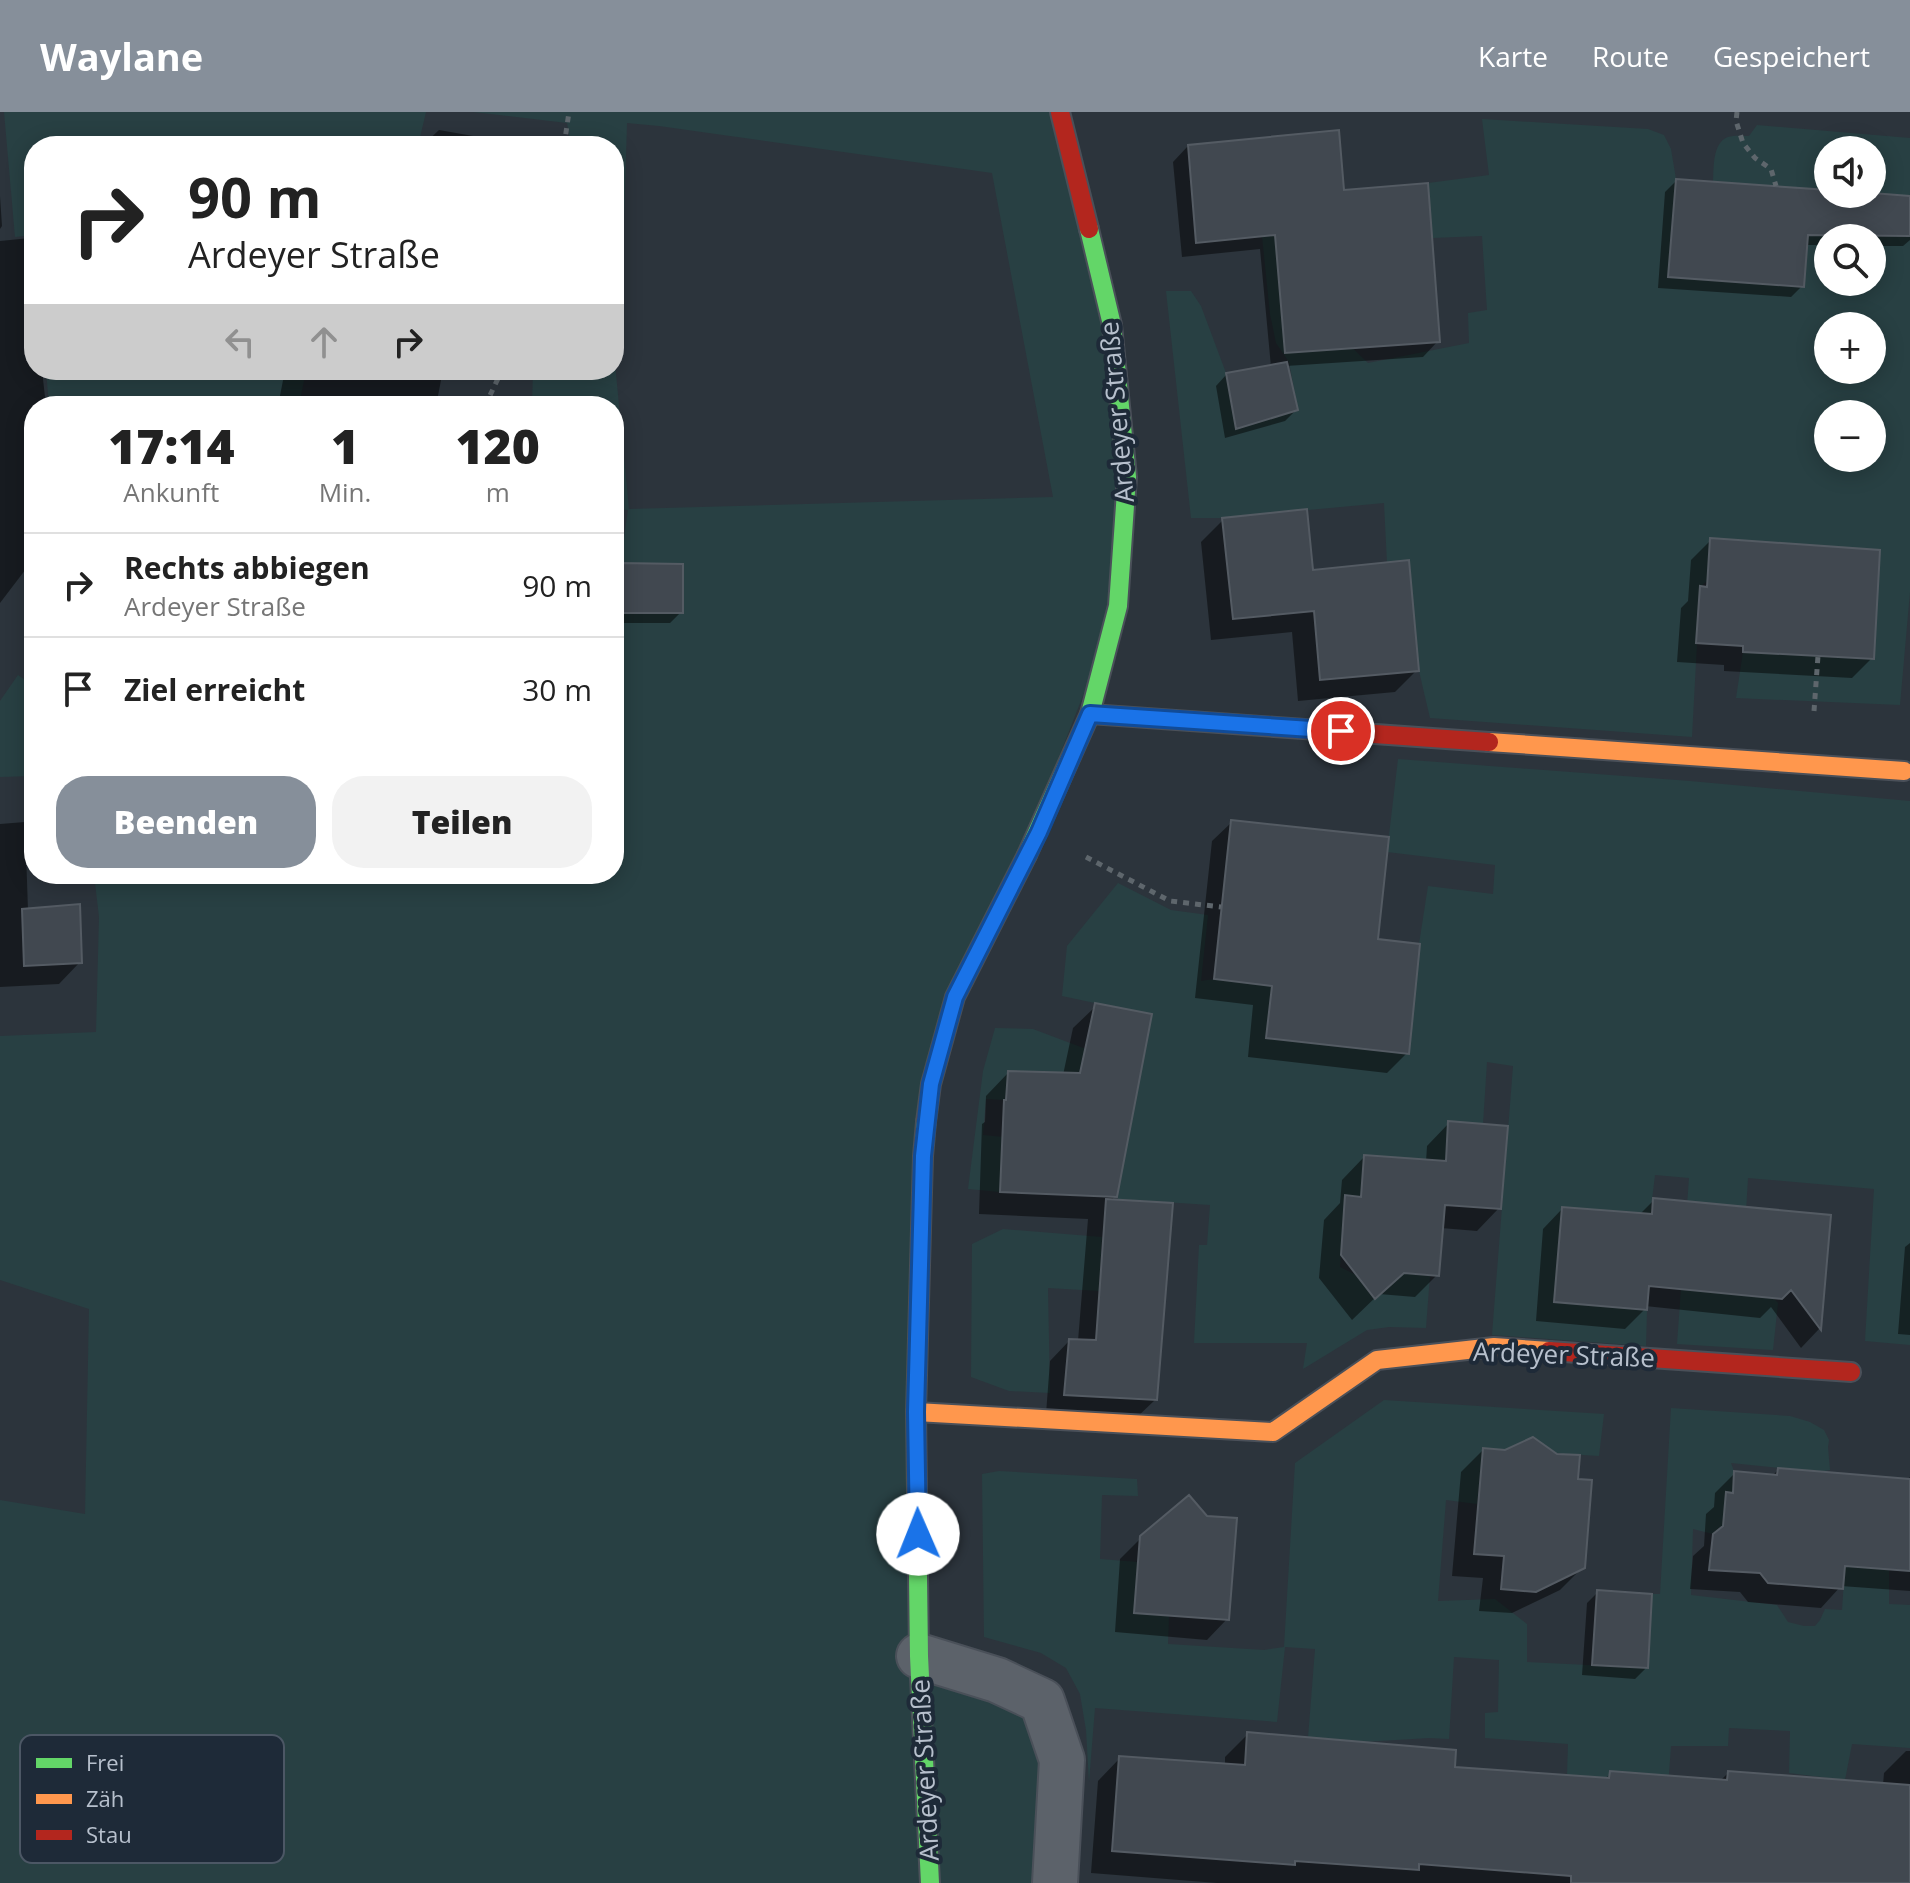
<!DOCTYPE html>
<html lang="de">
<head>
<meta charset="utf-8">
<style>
	body { margin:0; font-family:"Open Sans",sans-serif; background:#f2f2f2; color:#222; height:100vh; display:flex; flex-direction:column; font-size:30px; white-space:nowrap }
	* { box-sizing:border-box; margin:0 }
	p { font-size:26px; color:#767676 }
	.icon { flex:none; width:44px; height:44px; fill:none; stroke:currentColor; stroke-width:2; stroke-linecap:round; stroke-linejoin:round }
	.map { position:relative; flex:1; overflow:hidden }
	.panel { position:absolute; left:24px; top:284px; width:600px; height:488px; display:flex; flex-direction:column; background:#fff; border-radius:32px; box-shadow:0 4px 20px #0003 }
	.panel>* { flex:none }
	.top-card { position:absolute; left:24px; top:24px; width:600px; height:244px; border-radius:32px; box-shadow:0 4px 20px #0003; background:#fff; color:#222; overflow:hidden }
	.buttons { position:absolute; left:1814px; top:24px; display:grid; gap:16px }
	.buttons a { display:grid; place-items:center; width:72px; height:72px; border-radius:50%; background:#fff; box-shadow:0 4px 20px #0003; font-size:40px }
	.pin { position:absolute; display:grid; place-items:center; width:68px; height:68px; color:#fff; margin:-34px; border:4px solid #fff; border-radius:50%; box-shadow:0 2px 8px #0007 }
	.me { position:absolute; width:88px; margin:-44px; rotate:359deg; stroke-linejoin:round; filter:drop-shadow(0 0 6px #0008) }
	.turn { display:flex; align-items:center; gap:28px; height:168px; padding:0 32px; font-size:36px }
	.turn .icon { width:104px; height:104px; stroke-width:2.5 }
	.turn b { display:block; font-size:56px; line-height:68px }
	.lanes { display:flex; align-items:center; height:76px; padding:0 32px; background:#0003; justify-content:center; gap:40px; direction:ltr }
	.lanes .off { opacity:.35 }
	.eta { display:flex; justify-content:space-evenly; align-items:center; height:136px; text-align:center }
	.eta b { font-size:48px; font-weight:800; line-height:56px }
	.button { display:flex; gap:16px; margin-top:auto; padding:16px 32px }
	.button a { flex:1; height:92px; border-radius:32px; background:#868f9a; color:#fff; font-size:32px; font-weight:800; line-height:92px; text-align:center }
	.button a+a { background:#f2f2f2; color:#222 }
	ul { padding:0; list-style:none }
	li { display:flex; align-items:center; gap:24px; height:104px; padding:0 32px; border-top:2px solid #e0e0e0 }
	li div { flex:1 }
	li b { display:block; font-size:30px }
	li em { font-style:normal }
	header { display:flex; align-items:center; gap:48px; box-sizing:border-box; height:112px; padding:0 40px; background:#868f9a; color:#fff }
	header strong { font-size:38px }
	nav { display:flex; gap:44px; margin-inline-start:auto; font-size:28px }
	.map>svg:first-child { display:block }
	.green { fill:#284043; fill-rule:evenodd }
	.shadow { fill:#0007 }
	.building { fill:#414850; stroke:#545b63; stroke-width:2 }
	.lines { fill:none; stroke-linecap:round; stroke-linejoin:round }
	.street-casing { stroke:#4a5059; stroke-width:48 }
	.fast-casing { stroke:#4a5059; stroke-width:22 }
	.slow-casing { stroke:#4a5059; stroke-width:22 }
	.jam-casing { stroke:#4a5059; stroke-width:22 }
	.path { stroke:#5e666c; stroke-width:5; stroke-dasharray:6 6; stroke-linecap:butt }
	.street { stroke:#5c626a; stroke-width:44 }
	.fast { stroke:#63d668; stroke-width:18 }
	.slow { stroke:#ff974d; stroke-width:18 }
	.jam { stroke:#b3261e; stroke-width:18 }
	.route-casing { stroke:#114b97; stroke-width:20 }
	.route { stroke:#1a73e8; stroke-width:14 }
	.labels { text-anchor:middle; stroke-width:8; stroke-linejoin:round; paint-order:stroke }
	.street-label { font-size:26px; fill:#b7c0cd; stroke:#1e2a38 }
	.key { fill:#1e2a38; stroke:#4c5765; stroke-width:2 }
	.key-label { font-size:22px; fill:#b7c0cd }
</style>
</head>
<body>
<header>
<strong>Waylane</strong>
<nav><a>Karte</a><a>Route</a><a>Gespeichert</a></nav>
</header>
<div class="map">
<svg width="1910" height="1771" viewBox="0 0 1910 1771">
	<rect width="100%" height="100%" fill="#2c343c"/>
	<!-- green -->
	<path class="green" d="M 4,0 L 426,0 L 418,34 L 34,34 L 34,123 L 15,125 Z
		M 473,0 L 1060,0 L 1112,213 L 1118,494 L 931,972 L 919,1544 L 1042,1589 L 1055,1771 L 0,1771 L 0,1388 L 85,1402 L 89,1197 L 0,1168 L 0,924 L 96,920 L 99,805 L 94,762 L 614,762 L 614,450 L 620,451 L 628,398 L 614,397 L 614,294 L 532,294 L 533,258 L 614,258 L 614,241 L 629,397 L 1053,385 L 992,61 L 659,14 L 627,11 L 622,178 L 614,180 L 614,34 L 571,34 L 567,11 Z
		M 1482,7 L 1648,17 L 1664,23 L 1671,37 L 1676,67 L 1668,165 L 1803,175 L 1811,77 L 1713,69 C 1714,56 1712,31 1728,25 C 1734,23 1742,24 1749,24 L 1757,13 L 1910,26 L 1910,480 L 1900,593 L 1736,586 L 1743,540 L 1874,547 L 1880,438 L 1710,427 L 1707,469 L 1700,475 L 1692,625 L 1430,606 L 1419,559 L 1409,449 L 1387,451 L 1384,391 L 1222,406 L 1191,406 L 1166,179 L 1191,179 L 1201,194 L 1226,261 L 1236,317 L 1298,298 L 1289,250 L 1276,231 L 1270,202 L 1262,124 L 1275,123 L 1281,198 L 1340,224 L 1368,251 L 1469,231 L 1468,201 L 1487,198 L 1482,124 L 1432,126 L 1428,71 L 1489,63 ZM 1828,38 L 1872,38 L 1872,82 L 1828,82 ZM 1828,126 L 1872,126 L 1872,170 L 1828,170 ZM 1828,214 L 1872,214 L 1872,258 L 1828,258 ZM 1828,302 L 1872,302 L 1872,346 L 1828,346 Z
		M 46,258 L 306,258 L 299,294 L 49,294 Z
		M 18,563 L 28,570 L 34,563 L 34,664 L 0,665 L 0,589 Z
		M 1398,647 L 1690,669 L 1910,689 L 1910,1233 L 1865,1229 L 1874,1077 L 1748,1066 L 1741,1183 L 1774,1187 L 1778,1191 L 1773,1238 L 1677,1232 L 1689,1066 L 1655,1063 L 1649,1113 L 1608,1110 L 1597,1098 L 1573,1096 L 1561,1107 L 1554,1190 L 1647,1198 L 1646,1234 L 1492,1223 L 1513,954 L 1487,950 L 1483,1012 L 1449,1009 L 1446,1049 L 1364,1043 L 1361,1085 L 1345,1084 L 1340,1155 L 1356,1163 L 1368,1177 L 1385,1178 L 1398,1166 L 1399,1160 L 1430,1163 L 1426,1216 L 1389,1215 L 1367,1218 L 1303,1257 L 1307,1231 L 1194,1231 L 1199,1133 L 1207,1133 L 1210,1093 L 1118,1087 L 1120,1021 L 1129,1023 L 1151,903 L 1062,884 L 1067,834 L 1118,771 L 1171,798 L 1208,803 L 1201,869 L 1214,867 L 1272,874 L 1267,926 L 1409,942 L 1419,832 L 1428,774 L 1493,782 L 1495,753 L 1387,740 Z
		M 995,916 L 1033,917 L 1086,937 L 1084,961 L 1008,959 L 1006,988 L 986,987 L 983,1023 L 1003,1025 L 1000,1080 L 968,1077 L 983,959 Z
		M 1003,1117 L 1102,1125 L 1099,1179 L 1048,1176 L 1050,1281 L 1009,1279 L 971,1265 L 972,1132 Z
		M 1384,1288 L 1604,1302 L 1599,1344 L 1550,1341 L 1550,1337 C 1537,1328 1530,1327 1515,1333 L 1514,1339 L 1483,1336 L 1477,1392 L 1446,1388 L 1438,1489 L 1495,1487 L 1527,1512 L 1527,1550 L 1648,1556 L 1652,1482 L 1660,1482 L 1671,1296 L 1790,1304 L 1810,1310 L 1824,1318 L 1829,1328 L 1828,1335 L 1830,1358 L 1820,1360 L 1731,1351 L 1734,1359 L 1733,1381 L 1726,1381 L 1723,1413 L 1713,1422 L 1693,1417 L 1691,1483 L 1777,1493 L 1788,1510 L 1804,1514 L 1815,1514 L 1820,1508 L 1825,1497 L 1842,1498 L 1847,1424 L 1889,1456 L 1889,1492 L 1910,1493 L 1910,1636 L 1852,1632 L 1845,1668 L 1789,1661 L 1790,1619 L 1729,1616 L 1728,1634 L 1671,1634 L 1668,1675 L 1567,1663 L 1568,1632 L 1485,1626 L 1485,1601 L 1498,1600 L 1499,1548 L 1454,1545 L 1449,1627 L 1429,1626 L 1363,1630 L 1308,1626 L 1315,1537 L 1285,1535 L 1277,1610 L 1095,1596 L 1089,1670 L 1086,1618 L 1080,1582 L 1066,1556 L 1041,1541 L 984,1525 L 982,1362 L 999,1359 L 1137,1367 L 1138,1384 L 1102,1383 L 1100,1447 L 1138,1450 L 1134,1500 L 1169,1503 L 1168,1532 L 1264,1538 L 1284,1535 L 1295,1351 Z"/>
	<!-- shadow -->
	<path class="shadow" d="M 439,18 L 529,34 L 422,34 Z
		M 1188,34 L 1342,80 L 1438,229 L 1423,245 L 1286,254 L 1296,298 L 1285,309 L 1225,326 L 1216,274 L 1226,263 L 1271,255 L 1260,137 L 1182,145 L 1173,50 Z
		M 1676,69 L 1828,80 L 1828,82 L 1910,86 L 1910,128 L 1903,134 L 1872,134 L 1872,126 L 1828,126 L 1828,133 L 1805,133 L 1802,174 L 1791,185 L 1658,176 L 1665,80 Z
		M 0,84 L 2,114 L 0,117 Z
		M 30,126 L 34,170 L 34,258 L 42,258 L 46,294 L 34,294 L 34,450 L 32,449 L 0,491 L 0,129 Z
		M 285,258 L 443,258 L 436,294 L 278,294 Z
		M 1223,408 L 1311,460 L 1417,558 L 1395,580 L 1298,589 L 1292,520 L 1211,528 L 1201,430 Z
		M 1711,428 L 1872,546 L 1852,566 L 1724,559 L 1724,553 L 1677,550 L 1681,496 L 1688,489 L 1691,448 Z
		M 621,453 L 681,500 L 670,511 L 614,511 L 614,460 Z
		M 25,710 L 28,798 L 80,850 L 59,872 L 0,875 L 0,712 Z
		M 1232,710 L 1376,829 L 1407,941 L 1387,961 L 1248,945 L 1253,893 L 1195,886 L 1212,729 Z
		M 1096,894 L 1115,1084 L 1111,1089 L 1155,1288 L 1135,1307 L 1046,1302 L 1050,1249 L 1069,1229 L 1078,1229 L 1088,1107 L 979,1102 L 982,1012 L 985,1010 L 986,984 L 1008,961 L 1063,963 L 1073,916 Z
		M 1449,1011 L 1499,1096 L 1477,1119 L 1441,1116 L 1437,1163 L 1415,1185 L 1379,1182 L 1352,1208 L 1319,1166 L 1324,1108 L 1340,1091 L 1342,1068 L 1364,1045 L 1426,1050 L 1427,1034 Z
		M 1654,1088 L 1829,1105 L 1819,1217 L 1801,1236 L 1771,1195 L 1760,1206 L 1645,1194 L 1645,1197 L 1625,1217 L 1536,1209 L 1543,1117 L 1562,1097 L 1639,1103 Z
		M 1910,1131 L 1910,1223 L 1898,1222 L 1905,1135 Z
		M 1483,1338 L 1576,1369 L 1583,1455 L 1560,1478 L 1512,1501 L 1479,1499 L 1483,1466 L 1452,1464 L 1461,1360 Z
		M 1778,1358 L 1906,1369 L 1910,1365 L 1910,1479 L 1841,1474 L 1821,1496 L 1748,1490 L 1740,1480 L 1690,1477 L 1693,1444 L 1704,1434 L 1706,1402 L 1714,1395 L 1715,1381 L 1735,1361 L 1772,1364 Z
		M 1141,1426 L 1227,1507 L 1207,1528 L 1115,1520 L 1120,1447 Z
		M 1598,1480 L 1646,1556 L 1635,1567 L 1582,1563 L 1587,1491 Z
		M 1248,1622 L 1453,1656 L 1604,1668 L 1611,1661 L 1720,1669 L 1728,1661 L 1883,1673 L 1884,1661 L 1906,1639 L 1910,1639 L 1910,1771 L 1217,1771 L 1091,1761 L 1098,1669 L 1120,1646 L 1225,1654 L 1225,1645 Z"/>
	<!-- building -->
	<path class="building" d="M 1339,18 L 1344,78 L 1428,71 L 1440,230 L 1285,241 L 1275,123 L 1196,131 L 1188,33 Z
		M 1676,67 L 1828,78 L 1828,82 L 1872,81 L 1910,84 L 1910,124 L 1808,123 L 1804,175 L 1668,165 Z
		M 1287,250 L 1298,298 L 1236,317 L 1226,261 Z
		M 1307,397 L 1313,458 L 1409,448 L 1419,559 L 1320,568 L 1314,499 L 1233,507 L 1222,406 Z
		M 1710,426 L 1880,438 L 1874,547 L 1743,540 L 1743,534 L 1696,531 L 1700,474 L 1707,475 Z
		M 620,451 L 683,452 L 683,501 L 620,501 Z
		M 1231,708 L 1389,725 L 1378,827 L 1420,832 L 1409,942 L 1266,926 L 1272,874 L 1214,867 Z
		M 80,792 L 82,851 L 24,854 L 22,797 Z
		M 1095,891 L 1152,902 L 1117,1085 L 1000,1080 L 1004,988 L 1006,988 L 1008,959 L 1080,961 Z
		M 1448,1009 L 1508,1014 L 1501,1097 L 1445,1093 L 1439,1164 L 1404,1161 L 1375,1187 L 1341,1143 L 1345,1083 L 1361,1085 L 1364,1043 L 1446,1049 Z
		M 1653,1086 L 1831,1103 L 1821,1218 L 1791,1178 L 1782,1187 L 1649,1174 L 1647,1198 L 1554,1190 L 1562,1095 L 1652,1102 Z
		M 1106,1087 L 1173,1091 L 1157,1288 L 1064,1283 L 1069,1227 L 1096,1228 Z
		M 1533,1325 L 1557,1342 L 1580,1343 L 1578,1367 L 1592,1368 L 1585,1456 L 1536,1480 L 1501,1477 L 1504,1444 L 1474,1442 L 1483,1336 L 1505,1338 Z
		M 1778,1356 L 1910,1367 L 1910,1459 L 1845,1454 L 1843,1477 L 1768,1471 L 1760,1461 L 1709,1458 L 1713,1422 L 1723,1414 L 1726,1380 L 1733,1381 L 1734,1359 L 1777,1363 Z
		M 1189,1383 L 1207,1404 L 1237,1406 L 1229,1508 L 1134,1501 L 1140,1424 Z
		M 1597,1478 L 1652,1482 L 1648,1556 L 1592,1553 Z
		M 1247,1620 L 1456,1638 L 1455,1655 L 1609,1666 L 1610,1659 L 1727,1668 L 1728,1659 L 1910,1673 L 1910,1771 L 1571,1771 L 1571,1764 L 1419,1752 L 1419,1758 L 1295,1749 L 1295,1753 L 1112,1739 L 1119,1644 L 1245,1653 Z"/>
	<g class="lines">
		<defs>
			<path id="street" d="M 919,1544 L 997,1568 L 1042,1589 L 1062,1648 L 1055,1771"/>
			<path id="fast" d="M 1027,743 L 1090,602 L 1118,494 L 1127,365 L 1112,213 L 1089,117
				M 926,1010 L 923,1044 L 916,1300 L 919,1544 L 930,1771"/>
			<path id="slow" d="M 1489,630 L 1904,659
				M 916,1300 L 1273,1320 L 1377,1248 L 1494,1235 L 1549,1239"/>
			<path id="jam" d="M 1060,0 L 1089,117
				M 1090,602 L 1489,630
				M 926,1010 L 931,972 L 955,885 L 1027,743
				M 1549,1239 L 1851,1260"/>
		</defs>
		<!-- street casing -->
		<use href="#street" class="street-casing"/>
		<!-- fast casing -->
		<use href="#fast" class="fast-casing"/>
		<!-- slow casing -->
		<use href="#slow" class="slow-casing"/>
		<!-- jam casing -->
		<use href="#jam" class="jam-casing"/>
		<!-- path -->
		<path class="path" d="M 1737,0 L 1736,9 L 1743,31 L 1755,46 L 1771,57 L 1776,74
			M 564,34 L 569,0
			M 485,294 L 502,258
			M 1814,599 L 1818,544
			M 1086,745 L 1170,789 L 1221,795"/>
		<!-- street -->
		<use href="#street" class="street"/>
		<!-- fast -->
		<use href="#fast" class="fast"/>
		<!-- slow -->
		<use href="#slow" class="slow"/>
		<!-- jam -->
		<use href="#jam" class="jam"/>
	</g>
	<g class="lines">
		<defs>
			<path id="route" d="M 918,1422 L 916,1300 L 923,1044 L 931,972 L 955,885 L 1039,720 L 1090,602 L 1341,619"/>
		</defs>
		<!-- route casing -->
		<use href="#route" class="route-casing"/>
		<!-- route -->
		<use href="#route" class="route"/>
	</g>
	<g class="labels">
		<!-- street labels -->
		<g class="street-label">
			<text transform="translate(1117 300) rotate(-95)" y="9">Ardeyer Straße</text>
			<text transform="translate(1564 1243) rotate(2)" y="9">Ardeyer Straße</text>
			<text transform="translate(925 1658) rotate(-93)" y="9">Ardeyer Straße</text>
		</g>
	</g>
	<!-- legend -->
	<rect x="20" y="1623" width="264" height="128" rx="12" class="key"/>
	<rect x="36" y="1646" width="36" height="10" fill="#63d668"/>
	<rect x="36" y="1682" width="36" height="10" fill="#ff974d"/>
	<rect x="36" y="1718" width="36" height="10" fill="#b3261e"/>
	<g class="key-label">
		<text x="86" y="1659">Frei</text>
		<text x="86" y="1695">Zäh</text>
		<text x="86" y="1731">Stau</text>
	</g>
</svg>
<div class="buttons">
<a><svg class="icon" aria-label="sound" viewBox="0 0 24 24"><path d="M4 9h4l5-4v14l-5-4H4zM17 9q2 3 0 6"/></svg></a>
<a><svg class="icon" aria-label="search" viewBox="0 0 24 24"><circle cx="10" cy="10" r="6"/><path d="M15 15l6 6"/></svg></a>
<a>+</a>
<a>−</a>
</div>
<div class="pin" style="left:1341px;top:619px;background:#d93025"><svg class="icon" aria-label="arrive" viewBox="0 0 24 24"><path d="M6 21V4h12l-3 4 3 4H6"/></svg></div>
<svg class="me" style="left:918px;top:1422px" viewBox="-20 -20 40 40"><circle r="19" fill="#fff"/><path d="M0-13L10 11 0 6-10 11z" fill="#1a73e8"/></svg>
<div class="top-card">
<div class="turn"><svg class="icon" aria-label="right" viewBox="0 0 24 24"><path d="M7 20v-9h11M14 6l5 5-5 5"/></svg><div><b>90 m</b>Ardeyer Straße</div></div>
<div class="lanes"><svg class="icon off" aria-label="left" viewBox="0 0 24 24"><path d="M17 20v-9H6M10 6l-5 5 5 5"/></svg><svg class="icon off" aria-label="ahead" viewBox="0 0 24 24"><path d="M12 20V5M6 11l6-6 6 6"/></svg><svg class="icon" aria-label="right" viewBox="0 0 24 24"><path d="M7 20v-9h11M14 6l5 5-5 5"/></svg></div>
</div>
<section class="panel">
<div class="eta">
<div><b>17:14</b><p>Ankunft</p></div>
<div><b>1</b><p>Min.</p></div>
<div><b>120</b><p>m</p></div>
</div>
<ul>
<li><svg class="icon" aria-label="right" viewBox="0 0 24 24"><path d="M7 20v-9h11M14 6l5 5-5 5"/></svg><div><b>Rechts abbiegen</b><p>Ardeyer Straße</p></div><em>90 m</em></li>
<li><svg class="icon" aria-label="arrive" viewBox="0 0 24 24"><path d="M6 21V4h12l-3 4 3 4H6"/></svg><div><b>Ziel erreicht</b></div><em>30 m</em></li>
</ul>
<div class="button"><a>Beenden</a><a>Teilen</a></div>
</section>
</div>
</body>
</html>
